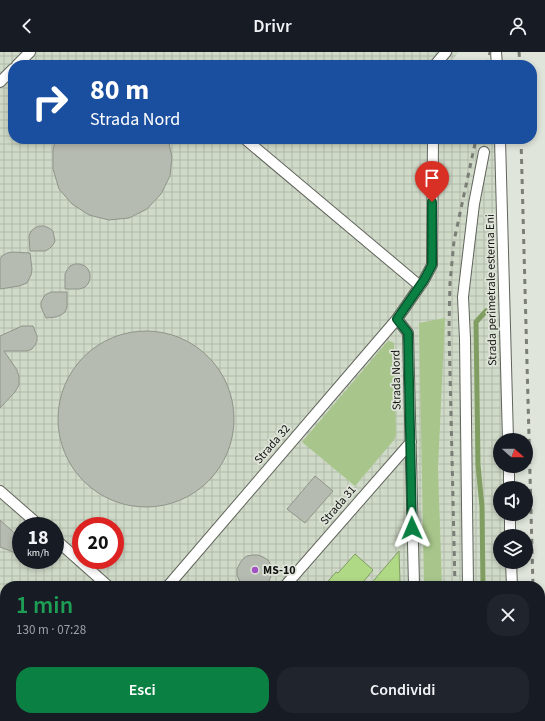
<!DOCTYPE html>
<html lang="it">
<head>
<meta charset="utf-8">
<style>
	body { margin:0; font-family:"Source Sans 3",sans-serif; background:#20242c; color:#f1f3f6; height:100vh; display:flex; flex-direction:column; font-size:15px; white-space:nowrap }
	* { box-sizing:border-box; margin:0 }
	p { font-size:13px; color:#9ea1a6 }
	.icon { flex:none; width:22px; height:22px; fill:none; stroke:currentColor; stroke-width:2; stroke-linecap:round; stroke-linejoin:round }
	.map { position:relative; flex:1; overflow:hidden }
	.drawer { position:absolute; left:0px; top:529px; width:545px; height:140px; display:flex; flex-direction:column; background:#171b24; border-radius:16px 16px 0 0; box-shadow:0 2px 6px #0003 }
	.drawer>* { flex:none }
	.hud { position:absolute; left:8px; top:8px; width:529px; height:84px; border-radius:16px; box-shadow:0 2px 6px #0003; background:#1a4fa0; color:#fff; overflow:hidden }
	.needle { width:26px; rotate:111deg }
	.tools { position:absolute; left:493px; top:381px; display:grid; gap:8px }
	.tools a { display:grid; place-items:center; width:40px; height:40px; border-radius:50%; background:#171b24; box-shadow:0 2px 6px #0003; font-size:20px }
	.speed { position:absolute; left:12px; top:465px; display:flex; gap:8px; font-size:20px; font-weight:700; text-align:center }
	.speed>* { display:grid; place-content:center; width:52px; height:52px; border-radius:50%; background:#171b24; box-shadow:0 2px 6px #0003; line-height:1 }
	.speed small { font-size:10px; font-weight:400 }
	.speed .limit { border:6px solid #d22; background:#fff; color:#111 }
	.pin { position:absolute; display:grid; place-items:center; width:34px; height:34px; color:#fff; margin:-41px -17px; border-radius:50% 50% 50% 0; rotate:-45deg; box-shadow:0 0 4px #0007 }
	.pin .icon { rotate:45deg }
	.me { position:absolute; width:44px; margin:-22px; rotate:359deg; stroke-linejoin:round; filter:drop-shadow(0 0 3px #0008) }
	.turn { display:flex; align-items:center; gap:14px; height:84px; padding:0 16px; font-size:18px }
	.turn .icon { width:52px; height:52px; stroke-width:2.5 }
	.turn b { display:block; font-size:28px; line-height:34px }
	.round { display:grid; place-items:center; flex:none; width:42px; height:42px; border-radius:16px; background:#20242c }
	.head { display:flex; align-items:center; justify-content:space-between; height:68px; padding:0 16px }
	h1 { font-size:24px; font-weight:600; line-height:30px; color:#1e9e55 }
	.action { display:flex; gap:8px; margin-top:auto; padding:8px 16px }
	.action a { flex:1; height:46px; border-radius:16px; background:#0b8043; color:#fff; font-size:16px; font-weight:600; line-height:46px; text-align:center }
	.action a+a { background:#20242c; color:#f1f3f6 }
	header { display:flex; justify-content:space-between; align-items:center; height:52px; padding:0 16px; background:#171b24; font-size:18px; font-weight:600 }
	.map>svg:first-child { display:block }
	.industrial { fill:url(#industrial-grid); fill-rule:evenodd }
	.green { fill:#a8c68b }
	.water { fill:#b0d986; stroke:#809e62 }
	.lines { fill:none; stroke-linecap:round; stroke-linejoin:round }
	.stream { stroke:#809e62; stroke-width:5 }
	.building { fill:#b6bbb1; stroke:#90958b }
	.service-casing { stroke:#60655c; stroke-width:12 }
	.service { stroke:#fff; stroke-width:10 }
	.rail { stroke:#7a7e76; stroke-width:3; stroke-dasharray:5 5; stroke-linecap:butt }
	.route-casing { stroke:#07532c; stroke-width:10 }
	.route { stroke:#0b8043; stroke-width:7 }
	.poi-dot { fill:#a252c2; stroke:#dfe5da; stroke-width:1.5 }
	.labels { text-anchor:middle; stroke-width:3.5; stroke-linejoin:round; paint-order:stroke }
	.street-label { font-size:12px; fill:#11130f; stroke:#dfe5da }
	.poi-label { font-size:12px; font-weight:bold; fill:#11130f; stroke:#dfe5da; text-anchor:start }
</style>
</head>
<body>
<header><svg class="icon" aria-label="back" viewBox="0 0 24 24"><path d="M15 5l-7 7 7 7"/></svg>Drivr<svg class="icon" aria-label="person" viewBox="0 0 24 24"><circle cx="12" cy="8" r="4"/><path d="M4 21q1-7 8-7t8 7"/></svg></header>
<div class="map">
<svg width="545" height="669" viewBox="0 0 545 669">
	<defs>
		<pattern id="industrial-grid" width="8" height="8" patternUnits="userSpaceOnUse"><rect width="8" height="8" fill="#d0dac8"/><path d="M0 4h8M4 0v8" fill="none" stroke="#b2baab"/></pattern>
	</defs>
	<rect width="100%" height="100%" fill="#dfe5da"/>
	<!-- industrial -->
	<path class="industrial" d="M 0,0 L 459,0 L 448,13 L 13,13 L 13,87 L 497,87 L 503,388 L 500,388 L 500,414 L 504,414 L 505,436 L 500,436 L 500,462 L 505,462 L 506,484 L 500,484 L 500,510 L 507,510 L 507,534 L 5,534 L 5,664 L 511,664 L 511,669 L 0,669 ZM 21,474 L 55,474 L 55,508 L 21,508 ZM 81,474 L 115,474 L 115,508 L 81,508 Z"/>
	<!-- green -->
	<path class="green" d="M 445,266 L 438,416 L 442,534 L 424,534 L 419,271 Z
		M 389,289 L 392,290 L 394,291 L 396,383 L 394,388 L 355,434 L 302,390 L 386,291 Z"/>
	<!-- water -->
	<path class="water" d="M 399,499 L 400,530 L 396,531 L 395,534 L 369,534 Z
		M 355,502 L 373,518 L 360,534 L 324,534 L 336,520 L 338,521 Z
		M 331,664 L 402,664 L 402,669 L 331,669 L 329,667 Z"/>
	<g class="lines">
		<!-- stream -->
		<path class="stream" d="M 483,534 L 482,455 L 478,413 L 476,270 L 486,259
			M 489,669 L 489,664"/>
	</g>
	<!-- building -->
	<path class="building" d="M 56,87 L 168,87 L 172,105 L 170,124 L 161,142 L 147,157 L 129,166 L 109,168 L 89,163 L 72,152 L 59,137 L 53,117 L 53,97 Z
		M 39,174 L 44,174 L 49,176 L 53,179 L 55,189 L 53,193 L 49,197 L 45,199 L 30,199 L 29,184 L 31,179 L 35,176 Z
		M 13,200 L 30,201 L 32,217 L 31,223 L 27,231 L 19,234 L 0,237 L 0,207 L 2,204 L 7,201 Z
		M 75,212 L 80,212 L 85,214 L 88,217 L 90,222 L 90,227 L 88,232 L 85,235 L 80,237 L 65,237 L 65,222 L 67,218 L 70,214 Z
		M 51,240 L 67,240 L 67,255 L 65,260 L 61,263 L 56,265 L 46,266 L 41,255 L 41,250 L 45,243 Z
		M 22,274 L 33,274 L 37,284 L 37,289 L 35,293 L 32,297 L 27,299 L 4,299 L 17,318 L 19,325 L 19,333 L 15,340 L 0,356 L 0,284 Z
		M58 367a88 88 0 1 1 176 0a88 88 0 1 1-176 0Z
		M 315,424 L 333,439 L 305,471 L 287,457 Z
		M 0,468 L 21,487 L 21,503 L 0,495 Z
		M 253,503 L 258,503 L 263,505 L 268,508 L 271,513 L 272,518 L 271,524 L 269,529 L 265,534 L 244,534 L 239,528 L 237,523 L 237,517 L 240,511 L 243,507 L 247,504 Z"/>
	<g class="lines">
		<defs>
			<path id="service" d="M 496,0 L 497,13
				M 17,13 L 30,0
				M 435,13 L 446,0
				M 0,30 L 13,17
				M 245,87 L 420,234
				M 500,87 L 508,388
				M 509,414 L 509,436
				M 0,439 L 40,474
				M 510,462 L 510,484
				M 55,487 L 108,534
				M 511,510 L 512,534
				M 168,534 L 397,267
				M 285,534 L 411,390
				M 414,534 L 408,281 L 397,267 L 424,228 L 432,213 L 433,87
				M 468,534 L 465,287 L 463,245 L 474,152 L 484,100
				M 416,664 L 417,669
				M 473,664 L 473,669
				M 515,664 L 516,669
				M 52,669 L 56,664
				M 168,669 L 173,664"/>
		</defs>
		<!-- service casing -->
		<use href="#service" class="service-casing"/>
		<!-- service -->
		<use href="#service" class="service"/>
		<!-- rail -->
		<path class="rail" d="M 519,0 L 520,13
			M 488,13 L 490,0
			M 521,87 L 533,534
			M 455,534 L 449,277 L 450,231 L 454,189 L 476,87
			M 458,664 L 458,669
			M 536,664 L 536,669"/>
	</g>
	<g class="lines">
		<defs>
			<path id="route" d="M 412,476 L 408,281 L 397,267 L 424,228 L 432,213 L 432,150"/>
		</defs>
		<!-- route casing -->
		<use href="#route" class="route-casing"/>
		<!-- route -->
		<use href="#route" class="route"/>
	</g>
	<!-- markers -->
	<circle class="poi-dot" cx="255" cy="518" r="4"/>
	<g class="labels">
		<!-- street labels -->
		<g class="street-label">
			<text transform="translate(491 238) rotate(-91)" y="4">Strada perimetrale esterna Eni</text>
			<text transform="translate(396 328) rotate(-91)" y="4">Strada Nord</text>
			<text transform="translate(272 392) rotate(-49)" y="4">Strada 32</text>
			<text transform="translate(338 453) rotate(-49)" y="4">Strada 31</text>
		</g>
		<!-- poi labels -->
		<g class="poi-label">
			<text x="263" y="522">MS-10</text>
		</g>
	</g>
</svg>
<div class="tools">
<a><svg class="needle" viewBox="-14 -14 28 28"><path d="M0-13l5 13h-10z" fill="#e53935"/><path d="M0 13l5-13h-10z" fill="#9ea1a6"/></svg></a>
<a><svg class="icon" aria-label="sound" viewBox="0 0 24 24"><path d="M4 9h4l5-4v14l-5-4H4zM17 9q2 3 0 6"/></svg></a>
<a><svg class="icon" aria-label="layers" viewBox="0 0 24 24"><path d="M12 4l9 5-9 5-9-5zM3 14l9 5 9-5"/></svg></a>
</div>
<div class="speed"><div>18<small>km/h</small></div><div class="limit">20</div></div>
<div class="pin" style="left:432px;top:150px;background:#d93025"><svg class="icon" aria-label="arrive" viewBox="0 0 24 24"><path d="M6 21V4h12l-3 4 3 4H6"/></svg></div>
<svg class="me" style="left:412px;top:476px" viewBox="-20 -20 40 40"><path d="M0-17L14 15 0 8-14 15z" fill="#0b8043" stroke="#fff" stroke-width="4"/></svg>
<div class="hud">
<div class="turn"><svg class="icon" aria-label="right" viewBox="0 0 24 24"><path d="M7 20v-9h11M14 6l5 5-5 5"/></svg><div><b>80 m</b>Strada Nord</div></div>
</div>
<section class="drawer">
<div class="head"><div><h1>1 min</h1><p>130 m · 07:28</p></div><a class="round"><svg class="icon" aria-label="close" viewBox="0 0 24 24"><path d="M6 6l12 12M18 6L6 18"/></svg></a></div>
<div class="action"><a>Esci</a><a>Condividi</a></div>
</section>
</div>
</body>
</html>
